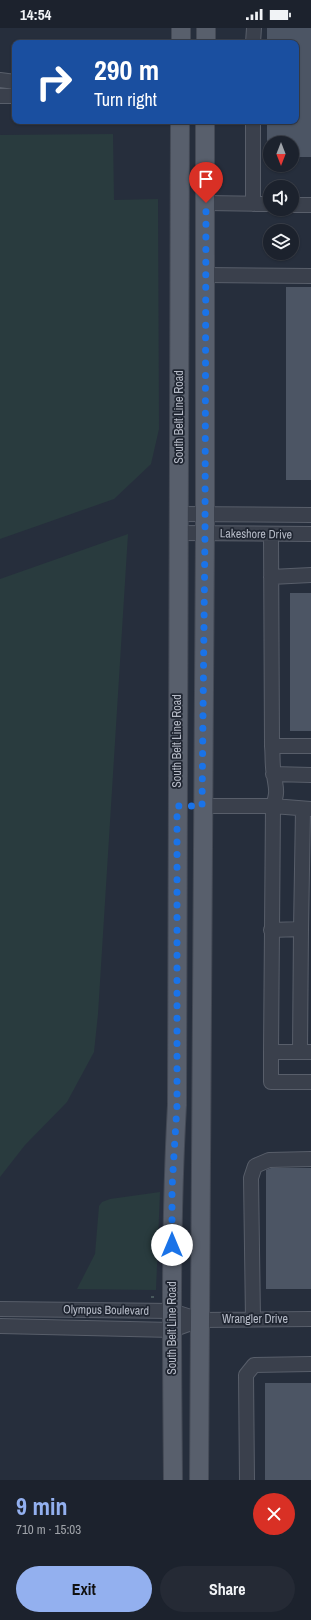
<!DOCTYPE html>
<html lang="en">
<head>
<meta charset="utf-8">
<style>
	body { margin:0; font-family:"Archivo Narrow",sans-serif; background:#252a35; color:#f1f3f6; height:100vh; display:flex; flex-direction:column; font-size:15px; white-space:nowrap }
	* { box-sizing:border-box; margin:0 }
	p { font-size:13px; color:#a0a4aa }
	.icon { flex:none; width:22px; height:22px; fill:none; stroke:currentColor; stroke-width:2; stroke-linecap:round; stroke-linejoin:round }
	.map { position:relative; height:1452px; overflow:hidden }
	.drawer { display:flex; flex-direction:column; background:#1c222d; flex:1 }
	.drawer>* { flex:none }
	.guide { position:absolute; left:12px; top:12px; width:287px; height:84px; border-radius:8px; box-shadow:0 1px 3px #0004,0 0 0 1px #3a3f49; background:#1a4fa0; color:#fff; overflow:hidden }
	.needle { width:26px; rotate:180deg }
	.buttons { position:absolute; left:263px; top:108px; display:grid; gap:8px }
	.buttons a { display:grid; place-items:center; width:36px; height:36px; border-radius:50%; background:#1c222d; box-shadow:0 1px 3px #0004,0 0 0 1px #3a3f49; font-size:20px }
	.pin { position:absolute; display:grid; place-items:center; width:34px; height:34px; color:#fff; margin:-41px -17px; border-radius:50% 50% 50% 0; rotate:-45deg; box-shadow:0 0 4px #0007 }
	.pin .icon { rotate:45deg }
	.me { position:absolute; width:44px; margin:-22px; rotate:0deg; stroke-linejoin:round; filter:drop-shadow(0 0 3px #0008) }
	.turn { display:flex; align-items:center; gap:14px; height:84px; padding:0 16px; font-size:18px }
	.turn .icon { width:52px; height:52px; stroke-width:2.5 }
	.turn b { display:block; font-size:28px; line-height:34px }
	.round { display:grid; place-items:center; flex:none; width:42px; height:42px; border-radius:21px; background:#252a35 }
	.head { display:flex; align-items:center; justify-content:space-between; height:68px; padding:0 16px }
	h1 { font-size:24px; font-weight:700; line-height:30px; color:#93b0ef }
	.action { display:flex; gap:8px; margin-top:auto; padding:8px 16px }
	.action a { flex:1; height:46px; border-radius:24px; background:#93b0ef; color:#111; font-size:16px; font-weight:700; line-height:46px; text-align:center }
	.action a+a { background:#252a35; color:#f1f3f6 }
	.status { display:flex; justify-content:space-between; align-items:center; height:28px; padding:0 20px; background:#1c222d; direction:ltr }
	.status svg { height:11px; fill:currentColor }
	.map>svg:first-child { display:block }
	.green { fill:#293b3e }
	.building { fill:#4c5564 }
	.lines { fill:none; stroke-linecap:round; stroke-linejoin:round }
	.minor-casing { stroke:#585e6a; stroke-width:16 }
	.major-casing { stroke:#434955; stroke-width:20 }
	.path { stroke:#48585c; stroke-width:2; stroke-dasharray:3 3; stroke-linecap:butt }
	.minor { stroke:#3a404c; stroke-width:14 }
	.major { stroke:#585f6c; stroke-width:18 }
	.route { stroke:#1a73e8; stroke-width:7; stroke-dasharray:0 12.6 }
	.labels { text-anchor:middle; stroke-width:3.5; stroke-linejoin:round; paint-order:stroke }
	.street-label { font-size:12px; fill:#b6bbc7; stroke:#1f2531 }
</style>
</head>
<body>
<div class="status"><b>14:54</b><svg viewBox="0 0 49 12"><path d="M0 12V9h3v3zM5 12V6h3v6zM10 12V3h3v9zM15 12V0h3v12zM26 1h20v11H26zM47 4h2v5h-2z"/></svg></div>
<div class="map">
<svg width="311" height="1452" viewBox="0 0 311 1452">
	<rect width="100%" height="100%" fill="#262e3c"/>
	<!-- green -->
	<path class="green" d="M 113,106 L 114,172 L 158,171 L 159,401 L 151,436 L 114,471 L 0,511 L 0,107 Z
		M 128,506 L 98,986 L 94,1024 L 67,1074 L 25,1117 L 0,1149 L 0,551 Z
		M 160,1164 L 156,1262 L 77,1261 L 95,1226 L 99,1178 L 102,1174 L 110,1171 Z"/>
	<!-- building -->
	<path class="building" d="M 267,0 L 311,0 L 311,129 L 292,129 L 292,115 L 267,115 L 267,93 L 296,93 L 296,15 L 267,15 Z
		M 286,259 L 311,259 L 311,452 L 286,452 Z
		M 290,565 L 311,565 L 311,703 L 290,703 Z
		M 271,1140 L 311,1140 L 311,1261 L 266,1261 L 266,1142 Z
		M 265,1355 L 311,1355 L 311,1452 L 265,1452 Z"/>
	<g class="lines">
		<defs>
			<path id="minor" d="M 253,15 L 254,0
				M 0,52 L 15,54
				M 0,68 L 15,68
				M 206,175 L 270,176
				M 253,176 L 253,93
				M 292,177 L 311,177
				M 205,247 L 311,248
				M 178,486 L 311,487
				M 178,505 L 311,506
				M 271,506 L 272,718 C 273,727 272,738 274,747 C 276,761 278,763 273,778 L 271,1024 L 311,1024
				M 271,549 L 311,547
				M 272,718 L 311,718
				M 273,746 L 311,747
				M 202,778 L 273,778 L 311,781
				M 271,902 L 301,901 L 303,781
				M 271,1024 L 271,1054 L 311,1054
				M 300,1024 L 301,901
				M 0,1281 L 172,1283 L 200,1292 L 311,1291
				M 253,1291 L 251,1150 L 255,1138 L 269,1132 L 311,1131
				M 0,1298 L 172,1302 L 200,1292
				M 247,1452 L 246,1347 L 254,1337 L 311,1336"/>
			<path id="major" d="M 181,15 L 181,0
				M 206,15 L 206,0
				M 173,1452 C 172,1327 170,1202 177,1077 L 180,93
				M 199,1452 L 205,505 L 205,93"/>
		</defs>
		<!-- minor casing -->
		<use href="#minor" class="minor-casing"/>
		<!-- major casing -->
		<use href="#major" class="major-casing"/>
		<!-- path -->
		<path class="path" d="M 151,1269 L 155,1269"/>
		<!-- minor -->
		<use href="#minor" class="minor"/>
		<!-- major -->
		<use href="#major" class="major"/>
	</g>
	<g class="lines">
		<!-- route -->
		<path class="route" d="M 172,1217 L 172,1160 L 177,1077 L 177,778 L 202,778 L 205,505 L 206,175"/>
	</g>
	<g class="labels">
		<!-- street labels -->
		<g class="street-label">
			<text transform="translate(179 389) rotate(-90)" y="4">South Belt Line Road</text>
			<text transform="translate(256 506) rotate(1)" y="4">Lakeshore Drive</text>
			<text transform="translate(177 713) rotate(-90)" y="4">South Belt Line Road</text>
			<text transform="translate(106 1282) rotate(1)" y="4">Olympus Boulevard</text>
			<text x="255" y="1295">Wrangler Drive</text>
			<text transform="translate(172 1300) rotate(-90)" y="4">South Belt Line Road</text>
		</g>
	</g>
</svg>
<div class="buttons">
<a><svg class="needle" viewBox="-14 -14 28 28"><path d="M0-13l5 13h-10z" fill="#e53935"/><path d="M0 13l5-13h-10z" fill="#a0a4aa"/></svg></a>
<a><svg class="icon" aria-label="sound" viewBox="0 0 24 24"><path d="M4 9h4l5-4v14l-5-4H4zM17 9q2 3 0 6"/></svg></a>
<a><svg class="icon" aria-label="layers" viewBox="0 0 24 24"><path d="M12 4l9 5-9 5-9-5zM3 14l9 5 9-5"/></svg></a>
</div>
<div class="pin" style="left:206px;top:175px;background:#d93025"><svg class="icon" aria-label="arrive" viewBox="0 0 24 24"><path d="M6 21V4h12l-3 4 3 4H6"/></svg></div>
<svg class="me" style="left:172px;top:1217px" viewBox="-20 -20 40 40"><circle r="19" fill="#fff"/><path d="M0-13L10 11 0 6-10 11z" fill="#1a73e8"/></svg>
<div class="guide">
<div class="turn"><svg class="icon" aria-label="right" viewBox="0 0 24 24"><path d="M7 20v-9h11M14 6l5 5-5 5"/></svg><div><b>290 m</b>Turn right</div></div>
</div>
</div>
<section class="drawer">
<div class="head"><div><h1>9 min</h1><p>710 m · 15:03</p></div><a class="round" style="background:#d93025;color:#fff"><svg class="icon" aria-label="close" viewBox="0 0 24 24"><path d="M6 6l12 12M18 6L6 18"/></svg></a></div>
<div class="action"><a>Exit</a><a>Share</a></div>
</section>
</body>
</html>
